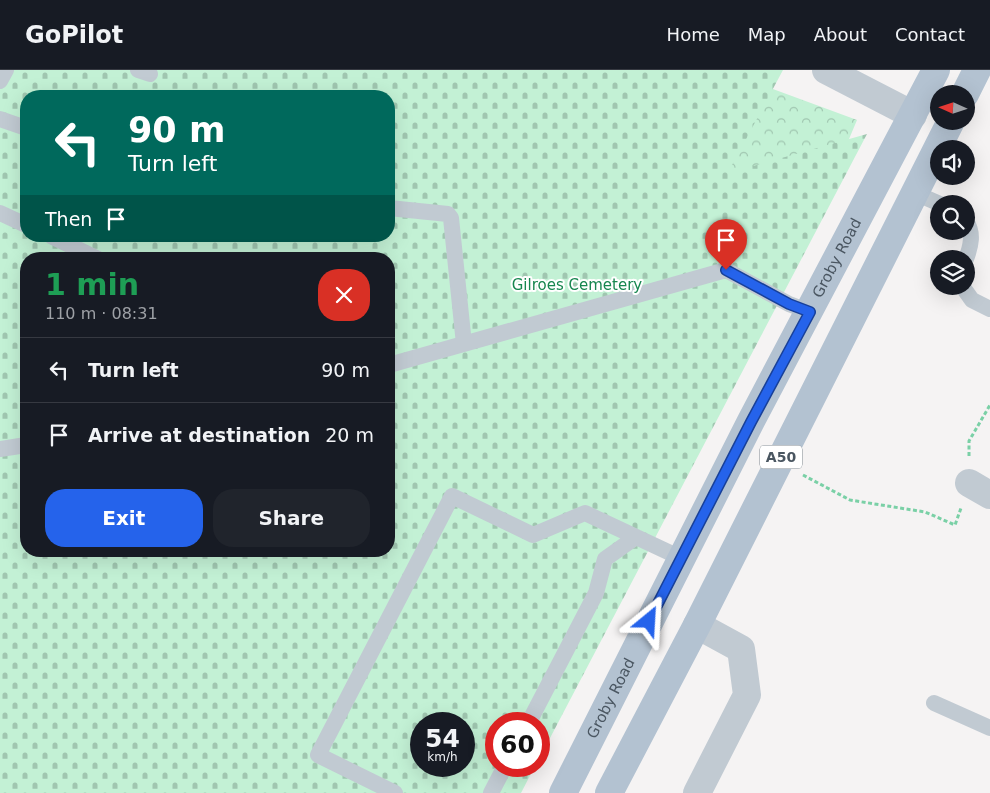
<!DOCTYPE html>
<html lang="en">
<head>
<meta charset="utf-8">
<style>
	body { margin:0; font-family:"DejaVu Sans",sans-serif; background:#20242c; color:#f1f3f6; height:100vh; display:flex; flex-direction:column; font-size:19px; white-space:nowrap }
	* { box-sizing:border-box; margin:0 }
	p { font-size:16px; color:#9ea1a6 }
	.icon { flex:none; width:28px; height:28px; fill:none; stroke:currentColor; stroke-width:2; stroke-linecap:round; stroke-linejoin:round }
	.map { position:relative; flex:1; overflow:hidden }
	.details { position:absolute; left:20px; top:182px; width:375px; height:305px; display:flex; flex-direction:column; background:#171b24; border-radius:20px; box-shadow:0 5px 20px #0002 }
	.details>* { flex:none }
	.guide { position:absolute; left:20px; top:20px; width:375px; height:152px; border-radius:20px; box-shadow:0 5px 20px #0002; background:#00695c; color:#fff; overflow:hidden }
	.needle { width:32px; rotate:273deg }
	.buttons { position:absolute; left:930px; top:15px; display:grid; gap:10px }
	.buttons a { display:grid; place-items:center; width:45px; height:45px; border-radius:50%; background:#171b24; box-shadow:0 5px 20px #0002; font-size:25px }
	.speed { position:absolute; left:410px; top:642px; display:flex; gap:10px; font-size:25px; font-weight:700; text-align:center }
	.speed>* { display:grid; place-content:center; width:65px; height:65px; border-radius:50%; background:#171b24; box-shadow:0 5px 20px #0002; line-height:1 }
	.speed small { font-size:12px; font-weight:400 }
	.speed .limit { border:8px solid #d22; background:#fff; color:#111 }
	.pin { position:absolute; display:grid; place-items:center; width:42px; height:42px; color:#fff; margin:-51px -21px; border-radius:50% 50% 50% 0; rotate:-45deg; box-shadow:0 0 5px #0007 }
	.pin .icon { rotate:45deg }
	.me { position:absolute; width:55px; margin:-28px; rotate:27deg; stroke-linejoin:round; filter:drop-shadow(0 0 4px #0008) }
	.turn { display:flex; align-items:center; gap:18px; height:105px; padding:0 25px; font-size:22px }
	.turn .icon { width:65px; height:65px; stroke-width:2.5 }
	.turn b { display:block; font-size:35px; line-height:42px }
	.then { display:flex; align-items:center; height:48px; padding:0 25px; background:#0003; gap:10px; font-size:19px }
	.round { display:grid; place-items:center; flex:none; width:52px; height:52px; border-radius:20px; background:#20242c }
	.summary { display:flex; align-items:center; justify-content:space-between; height:85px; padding:0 25px }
	h1 { font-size:30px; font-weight:700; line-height:38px; color:#1e9e55 }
	.primary-button { display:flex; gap:10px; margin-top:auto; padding:10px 25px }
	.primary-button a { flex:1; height:58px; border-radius:20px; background:#2563eb; color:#fff; font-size:20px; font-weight:700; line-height:58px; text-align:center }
	.primary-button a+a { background:#20242c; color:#f1f3f6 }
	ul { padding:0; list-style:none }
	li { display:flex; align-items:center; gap:15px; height:65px; padding:0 25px; border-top:1px solid #363941 }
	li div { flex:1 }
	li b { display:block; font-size:19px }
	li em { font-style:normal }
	header { display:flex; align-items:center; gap:30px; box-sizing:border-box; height:70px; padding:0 25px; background:#171b24; border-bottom:1px solid #363941 }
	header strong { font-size:24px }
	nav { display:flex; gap:28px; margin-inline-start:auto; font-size:18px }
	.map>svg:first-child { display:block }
	.forest { fill:url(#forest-crowns) }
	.cemetery { fill:url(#cemetery-stones); fill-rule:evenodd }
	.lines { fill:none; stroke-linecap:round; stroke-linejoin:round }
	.path { stroke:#7ad0a6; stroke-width:3; stroke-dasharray:4 2.5; stroke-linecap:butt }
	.service { stroke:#c1cad2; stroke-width:16 }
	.minor { stroke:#c1cad2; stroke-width:28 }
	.primary { stroke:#b3c2d1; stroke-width:28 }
	.route-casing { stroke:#184099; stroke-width:12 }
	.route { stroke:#2563eb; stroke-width:9 }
	.labels { text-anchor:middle; stroke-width:4; stroke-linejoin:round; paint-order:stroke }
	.shield { fill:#fff; stroke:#808990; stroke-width:1 }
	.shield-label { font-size:14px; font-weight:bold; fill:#4a5661 }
	.street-label { font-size:15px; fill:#4a5661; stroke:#fff }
	.park-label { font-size:15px; fill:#17864f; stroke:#fff }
</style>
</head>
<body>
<header>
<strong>GoPilot</strong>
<nav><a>Home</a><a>Map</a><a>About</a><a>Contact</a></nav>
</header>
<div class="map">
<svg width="990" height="723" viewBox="0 0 990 723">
	<defs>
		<pattern id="forest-crowns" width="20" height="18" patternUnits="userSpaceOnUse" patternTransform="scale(1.25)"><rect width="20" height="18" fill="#c3f1d5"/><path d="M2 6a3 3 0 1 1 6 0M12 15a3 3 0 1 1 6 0" fill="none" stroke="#a0c6b0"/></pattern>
		<pattern id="cemetery-stones" width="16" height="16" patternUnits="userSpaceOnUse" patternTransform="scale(1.25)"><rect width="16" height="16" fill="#c3f1d5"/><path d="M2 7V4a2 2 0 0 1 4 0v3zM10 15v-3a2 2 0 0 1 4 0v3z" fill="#a0c6b0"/></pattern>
	</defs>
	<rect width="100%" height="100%" fill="#f5f3f3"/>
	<!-- forest -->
	<path class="forest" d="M 724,1 L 857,50 L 831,112 L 637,172 Z"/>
	<!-- cemetery -->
	<path class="cemetery" d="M 0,0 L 783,0 L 728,103 L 867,64 L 539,689 L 539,654 L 496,654 L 496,696 L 535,696 L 521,723 L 0,723 ZM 26,26 L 389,26 L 389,166 L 26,166 ZM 26,189 L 389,189 L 389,481 L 26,481 ZM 421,654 L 464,654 L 464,696 L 421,696 Z"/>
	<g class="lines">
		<!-- path -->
		<path class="path" d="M 969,386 L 969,371 L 990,335
			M 803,405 L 850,430 L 925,442 L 955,455 L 961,438"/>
		<!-- service -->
		<path class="service" d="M 138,0 L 150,4
			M 0,11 L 6,0
			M 0,49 L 26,58
			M 915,123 L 940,134
			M 389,138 L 448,144 L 451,148 L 464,274
			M 0,143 L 26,155
			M 51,166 L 98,189
			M 966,189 C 971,176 974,163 966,151
			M 962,216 L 972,230 L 990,239
			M 389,295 L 726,200 L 789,234 L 810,242
			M 0,379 L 26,375
			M 934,633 L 990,658
			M 528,654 L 596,523 L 605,489 L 636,467
			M 395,723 L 318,685 L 452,426 L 533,465 L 585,443 L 681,488
			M 491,723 L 505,696"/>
		<!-- minor -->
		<path class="minor" d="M 826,0 L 913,45
			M 969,413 L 990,425
			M 697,555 L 741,579 L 747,625 L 697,723"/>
		<!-- primary -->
		<g class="primary">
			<path d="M 965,24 L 977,0"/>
			<path id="s1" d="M 563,723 L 751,351 L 936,0"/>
			<path d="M 609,723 L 697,555 L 951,51"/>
		</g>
	</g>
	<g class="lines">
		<defs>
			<path id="route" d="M 649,551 L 751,352 L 810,242 L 789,234 L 726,200"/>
		</defs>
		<!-- route casing -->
		<use href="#route" class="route-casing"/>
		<!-- route -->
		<use href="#route" class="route"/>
	</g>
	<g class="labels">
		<!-- shield labels -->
		<rect class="shield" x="760" y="375.5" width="42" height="23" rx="4"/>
		<g class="shield-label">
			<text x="781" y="392">A50</text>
		</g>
		<!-- street labels -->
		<g class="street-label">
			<text dy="5" stroke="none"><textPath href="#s1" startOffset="601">Groby Road</textPath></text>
			<text dy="5" stroke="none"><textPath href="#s1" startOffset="106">Groby Road</textPath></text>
		</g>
		<!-- park labels -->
		<g class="park-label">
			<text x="577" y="220">Gilroes Cemetery</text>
		</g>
	</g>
</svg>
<div class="buttons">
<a><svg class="needle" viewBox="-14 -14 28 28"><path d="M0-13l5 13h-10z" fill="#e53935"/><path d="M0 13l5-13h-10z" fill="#9ea1a6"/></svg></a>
<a><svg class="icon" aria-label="sound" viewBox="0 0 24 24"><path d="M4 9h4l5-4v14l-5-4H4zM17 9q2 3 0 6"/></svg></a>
<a><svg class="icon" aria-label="search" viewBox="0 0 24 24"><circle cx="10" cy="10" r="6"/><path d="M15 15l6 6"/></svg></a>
<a><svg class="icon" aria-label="layers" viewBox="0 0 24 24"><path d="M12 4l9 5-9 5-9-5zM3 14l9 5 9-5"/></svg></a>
</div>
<div class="speed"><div>54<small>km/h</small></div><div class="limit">60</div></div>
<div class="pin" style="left:726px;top:200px;background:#d93025"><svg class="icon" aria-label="arrive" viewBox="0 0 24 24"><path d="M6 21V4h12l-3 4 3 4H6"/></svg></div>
<svg class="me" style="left:649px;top:551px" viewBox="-20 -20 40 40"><path d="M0-17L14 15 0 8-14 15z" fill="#2563eb" stroke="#fff" stroke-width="4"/></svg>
<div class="guide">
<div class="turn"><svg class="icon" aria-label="left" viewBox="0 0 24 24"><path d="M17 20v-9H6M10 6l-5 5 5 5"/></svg><div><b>90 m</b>Turn left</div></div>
<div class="then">Then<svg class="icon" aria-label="arrive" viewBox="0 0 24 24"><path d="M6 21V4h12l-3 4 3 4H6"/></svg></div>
</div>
<section class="details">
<div class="summary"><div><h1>1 min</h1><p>110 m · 08:31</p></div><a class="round" style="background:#d93025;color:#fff"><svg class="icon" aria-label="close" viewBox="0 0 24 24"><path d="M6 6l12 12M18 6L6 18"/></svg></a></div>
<ul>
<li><svg class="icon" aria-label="left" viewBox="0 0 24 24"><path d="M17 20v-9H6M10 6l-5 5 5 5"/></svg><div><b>Turn left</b></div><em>90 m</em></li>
<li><svg class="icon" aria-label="arrive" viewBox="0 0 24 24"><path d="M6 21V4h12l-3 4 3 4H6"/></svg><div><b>Arrive at destination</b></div><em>20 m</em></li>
</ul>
<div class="primary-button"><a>Exit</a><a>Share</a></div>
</section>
</div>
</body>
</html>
